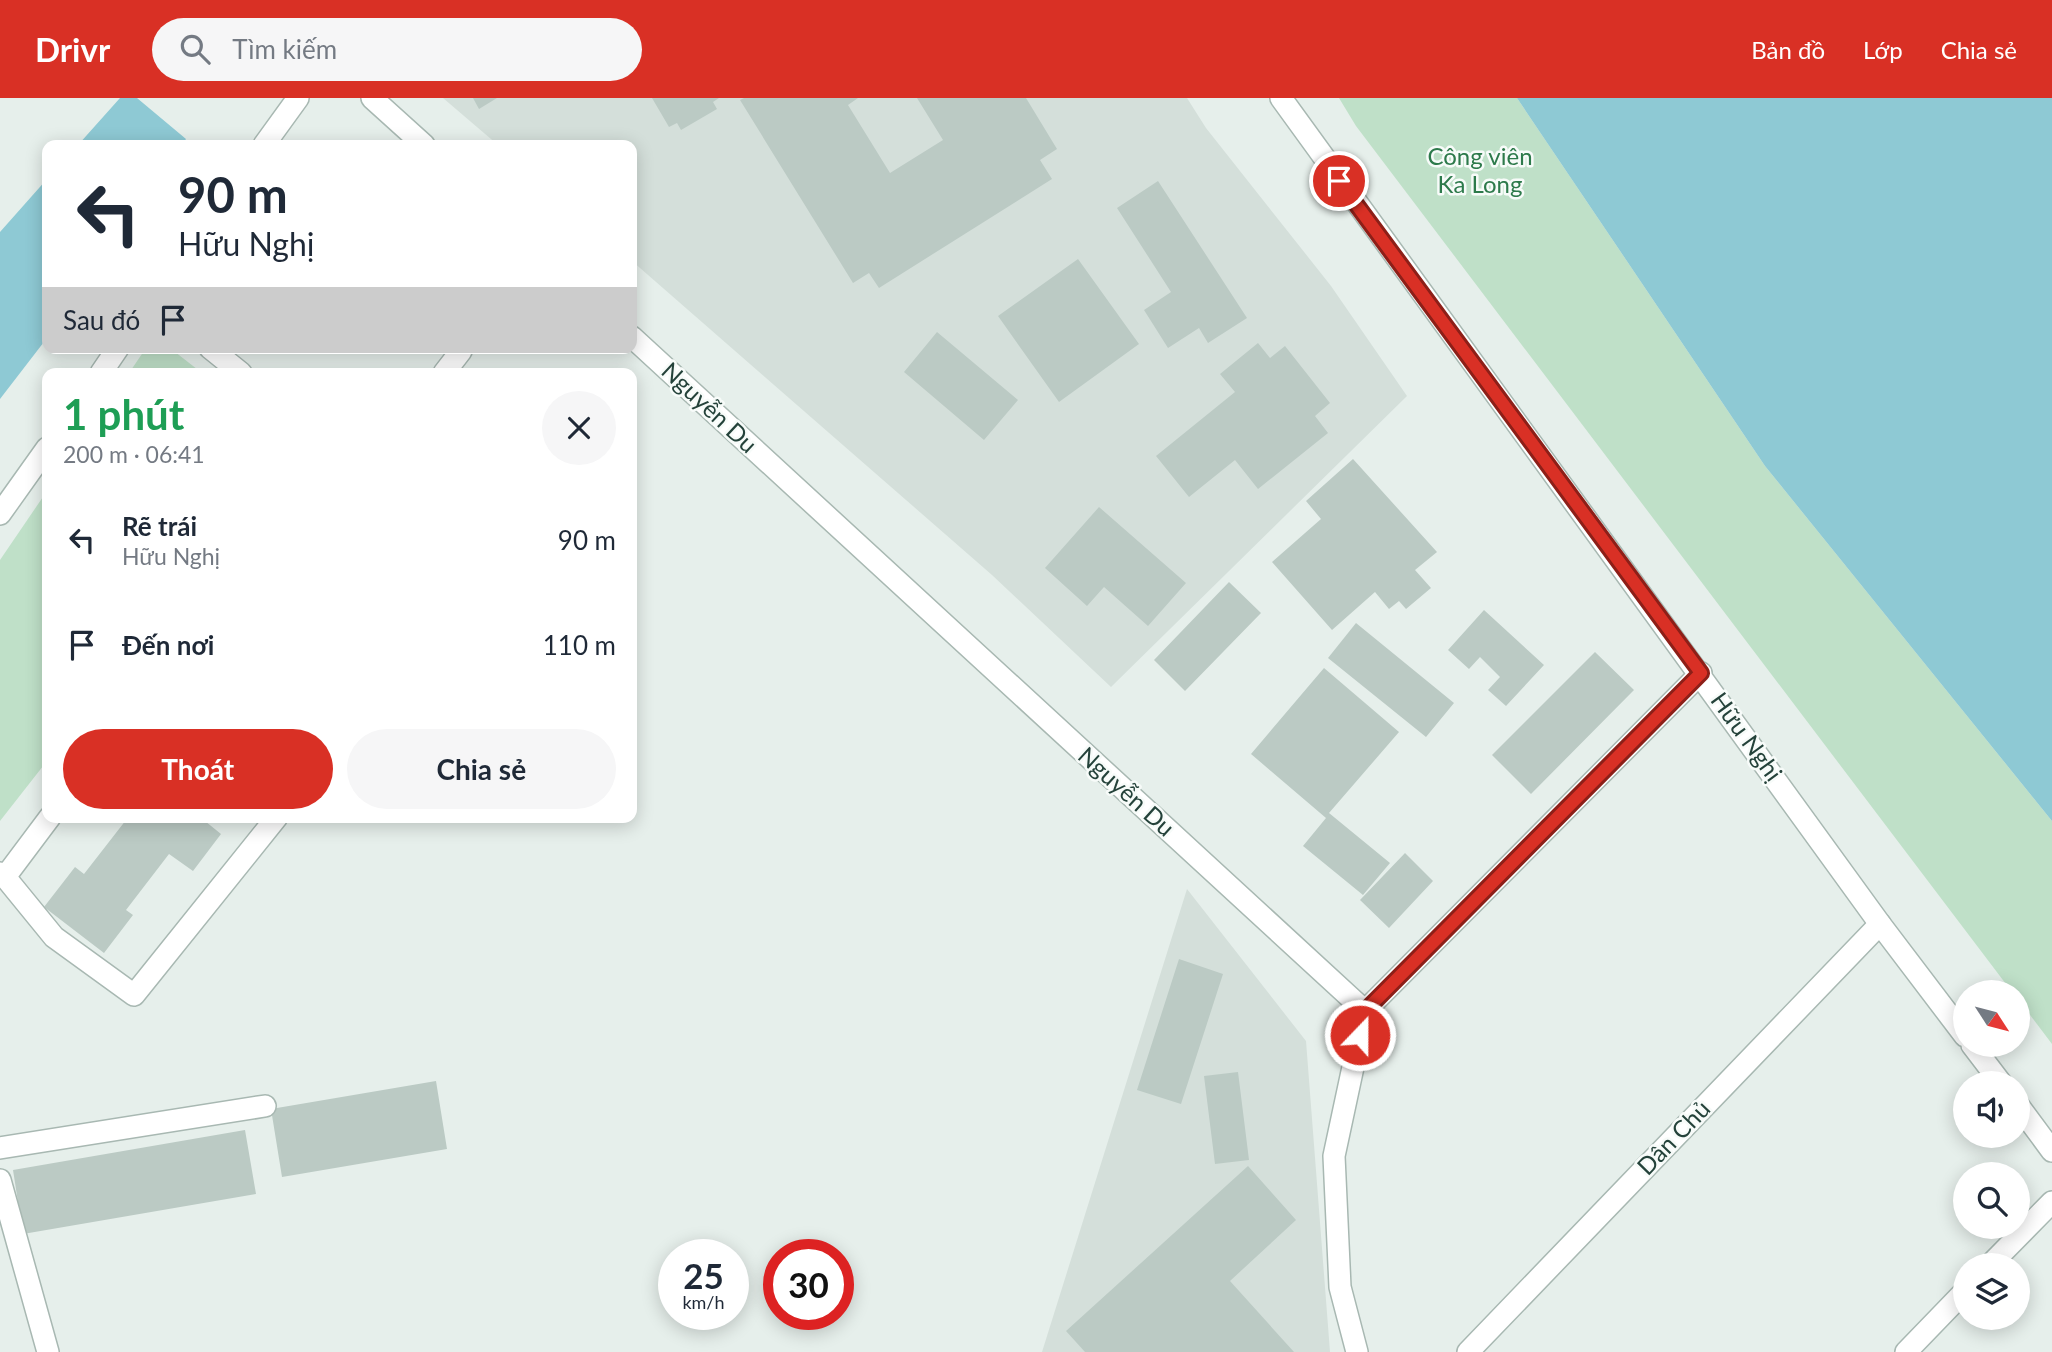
<!DOCTYPE html>
<html lang="vi">
<head>
<meta charset="utf-8">
<style>
	body { margin:0; font-family:Lato,sans-serif; background:#f6f6f7; color:#1f2937; height:100vh; display:flex; flex-direction:column; font-size:26px; white-space:nowrap }
	* { box-sizing:border-box; margin:0 }
	p { font-size:23px; color:#747a83 }
	.icon { flex:none; width:38px; height:38px; fill:none; stroke:currentColor; stroke-width:2; stroke-linecap:round; stroke-linejoin:round }
	.map { position:relative; flex:1; overflow:hidden }
	.panel { position:absolute; left:42px; top:270px; width:595px; height:455px; display:flex; flex-direction:column; background:#fff; border-radius:14px; box-shadow:0 4px 18px #0003 }
	.panel>* { flex:none }
	.top-card { position:absolute; left:42px; top:42px; width:595px; height:214px; border-radius:14px; box-shadow:0 4px 18px #0003; background:#fff; color:#1f2937; overflow:hidden }
	.needle { width:46px; rotate:126deg }
	.fabs { position:absolute; left:1953px; top:882px; display:grid; gap:14px }
	.fabs a { display:grid; place-items:center; width:77px; height:77px; border-radius:50%; background:#fff; box-shadow:0 4px 18px #0003; font-size:35px }
	.speed { position:absolute; left:658px; top:1141px; display:flex; gap:14px; font-size:35px; font-weight:700; text-align:center }
	.speed>* { display:grid; place-content:center; width:91px; height:91px; border-radius:50%; background:#fff; box-shadow:0 4px 18px #0003; line-height:1 }
	.speed small { font-size:18px; font-weight:400 }
	.speed .limit { border:10px solid #d22; background:#fff; color:#111 }
	.pin { position:absolute; display:grid; place-items:center; width:60px; height:60px; color:#fff; margin:-30px; border:4px solid #fff; border-radius:50%; box-shadow:0 2px 7px #0007 }
	.me { position:absolute; width:77px; margin:-38px; rotate:22deg; stroke-linejoin:round; filter:drop-shadow(0 0 5px #0008) }
	.turn { display:flex; align-items:center; gap:24px; height:147px; padding:0 21px; font-size:32px }
	.turn .icon { width:91px; height:91px; stroke-width:2.5 }
	.turn b { display:block; font-size:49px; line-height:60px }
	.then { display:flex; align-items:center; height:66px; padding:0 21px; background:#0003; gap:14px; font-size:26px }
	.round { display:grid; place-items:center; flex:none; width:74px; height:74px; border-radius:37px; background:#f6f6f7 }
	.summary { display:flex; align-items:center; justify-content:space-between; height:119px; padding:0 21px }
	h1 { font-size:42px; font-weight:700; line-height:52px; color:#1e9e55 }
	.action { display:flex; gap:14px; margin-top:auto; padding:14px 21px }
	.action a { flex:1; height:80px; border-radius:42px; background:#d93025; color:#fff; font-size:28px; font-weight:700; line-height:80px; text-align:center }
	.action a+a { background:#f6f6f7; color:#1f2937 }
	ul { padding:0; list-style:none }
	li { display:flex; align-items:center; gap:21px; height:105px; padding:0 21px }
	li div { flex:1 }
	li b { display:block; font-size:26px }
	li em { font-style:normal }
	header { display:flex; align-items:center; gap:42px; box-sizing:border-box; height:98px; padding:0 35px; background:#d93025; color:#fff }
	header strong { font-size:33px }
	nav { display:flex; gap:38px; margin-inline-start:auto; font-size:24px }
	.search { width:490px; height:63px; background:#f6f6f7; display:flex; align-items:center; gap:18px; box-sizing:border-box; padding:0 24px; border-radius:38px; color:#747a83; font-size:26px }
	.map>svg:first-child { display:block }
	.built { fill:#d4dfda }
	.green { fill:#bfe0c8 }
	.water { fill:#8ec9d4 }
	.building { fill:#bbcac4 }
	.lines { fill:none; stroke-linecap:round; stroke-linejoin:round }
	.service-casing { stroke:#a8b8b2; stroke-width:24 }
	.minor-casing { stroke:#a8b8b2; stroke-width:24 }
	.tertiary-casing { stroke:#a8b8b2; stroke-width:24 }
	.service { stroke:#fff; stroke-width:21 }
	.minor { stroke:#fff; stroke-width:21 }
	.tertiary { stroke:#fff; stroke-width:21 }
	.route-casing { stroke:#8d1f18; stroke-width:18 }
	.route { stroke:#d93025; stroke-width:12 }
	.labels { text-anchor:middle; stroke-width:5; stroke-linejoin:round; paint-order:stroke }
	.park-label { font-size:24px; fill:#2d7a4b; stroke:#f7fbf9 }
	.street-label { font-size:24px; fill:#24423a; stroke:#f7fbf9 }
</style>
</head>
<body>
<header>
<strong>Drivr</strong>
<div class="search"><svg class="icon" aria-label="search" viewBox="0 0 24 24"><circle cx="10" cy="10" r="6"/><path d="M15 15l6 6"/></svg>Tìm kiếm</div>
<nav><a>Bản đồ</a><a>Lớp</a><a>Chia sẻ</a></nav>
</header>
<div class="map">
<svg width="2052" height="1254" viewBox="0 0 2052 1254">
	<rect width="100%" height="100%" fill="#e6efeb"/>
	<!-- built -->
	<path class="built" d="M 443,0 L 1187,0 L 1206,30 L 1331,188 L 1407,298 L 1111,589 L 992,477 L 632,163 L 632,47 L 498,47 Z
		M 1187,791 L 1306,943 L 1330,1254 L 1042,1254 Z"/>
	<!-- green -->
	<path class="green" d="M 1339,0 L 1517,0 L 1765,368 L 2052,723 L 2052,946 L 2018,901 L 2018,894 L 2012,894 L 1356,28 Z
		M 146,250 L 170,250 L 202,275 L 129,275 Z
		M 47,393 L 47,663 L 0,723 L 0,462 Z"/>
	<!-- water -->
	<path class="water" d="M 120,0 L 137,0 L 186,41 L 182,47 L 78,47 Z
		M 1517,0 L 2052,0 L 2052,723 L 1765,368 Z
		M 47,81 L 47,240 L 0,301 L 0,134 Z"/>
	<!-- building -->
	<path class="building" d="M 473,0 L 497,0 L 479,11 Z
		M 652,0 L 719,0 L 713,4 L 717,11 L 681,32 L 677,25 L 669,29 Z
		M 744,0 L 858,0 L 848,7 L 890,75 L 943,42 L 917,0 L 1026,0 L 1057,51 L 1040,62 L 1052,81 L 879,190 L 869,175 L 853,185 L 740,2 Z
		M 1158,83 L 1247,220 L 1208,245 L 1199,230 L 1168,250 L 1144,212 L 1171,194 L 1117,110 Z
		M 1078,161 L 1139,246 L 1059,304 L 998,218 Z
		M 937,234 L 1018,302 L 984,342 L 904,274 Z
		M 1258,245 L 1270,260 L 1285,248 L 1330,305 L 1315,318 L 1328,335 L 1258,391 L 1235,362 L 1189,399 L 1156,358 L 1235,294 L 1220,276 Z
		M 1353,361 L 1437,454 L 1415,472 L 1431,490 L 1406,511 L 1399,503 L 1389,511 L 1375,494 L 1332,532 L 1272,464 L 1321,421 L 1306,403 Z
		M 1099,409 L 1186,485 L 1148,528 L 1104,489 L 1087,508 L 1045,470 Z
		M 1229,484 L 1261,515 L 1185,593 L 1154,562 Z
		M 1484,512 L 1544,567 L 1506,608 L 1488,592 L 1500,579 L 1480,559 L 1469,571 L 1448,552 Z
		M 1356,525 L 1454,605 L 1426,639 L 1328,560 Z
		M 1595,554 L 1634,592 L 1531,696 L 1492,657 Z
		M 1324,570 L 1399,634 L 1329,715 L 1390,765 L 1363,797 L 1303,748 L 1326,720 L 1251,656 Z
		M 122,719 L 200,719 L 221,736 L 193,773 L 169,756 L 126,812 L 133,817 L 104,855 L 44,809 L 75,769 L 84,776 L 126,722 Z
		M 1405,755 L 1433,783 L 1389,830 L 1360,802 Z
		M 1179,861 L 1223,876 L 1181,1006 L 1137,992 Z
		M 1238,974 L 1249,1062 L 1215,1066 L 1204,978 Z
		M 436,983 L 447,1051 L 282,1079 L 271,1011 Z
		M 245,1032 L 256,1096 L 23,1136 L 13,1072 Z
		M 1248,1068 L 1296,1122 L 1230,1183 L 1294,1254 L 1085,1254 L 1066,1233 Z"/>
	<g class="lines">
		<defs>
			<path id="service" d="M 264,47 L 298,0
				M 210,250 L 241,275
				M 101,275 L 118,250
				M 444,275 L 461,253
				M 0,416 L 47,350
				M 0,775 L 5,779 L 50,719
				M 5,779 L 54,839 L 134,897 L 277,719
				M 0,1050 L 265,1008
				M 0,1082 L 48,1254"/>
			<path id="minor" d="M 372,0 L 424,47
				M 632,239 L 1365,913 L 1334,1058 L 1340,1189 L 1357,1254
				M 1365,913 L 1701,575
				M 1990,1167 L 2052,1104
				M 1468,1254 L 1880,826
				M 1906,1254 L 1965,1193"/>
			<path id="tertiary" d="M 1281,0 L 1880,826 L 1965,938
				M 1972,947 L 2001,985
				M 2018,1007 L 2052,1053"/>
		</defs>
		<!-- service casing -->
		<use href="#service" class="service-casing"/>
		<!-- minor casing -->
		<use href="#minor" class="minor-casing"/>
		<!-- tertiary casing -->
		<use href="#tertiary" class="tertiary-casing"/>
		<!-- service -->
		<use href="#service" class="service"/>
		<!-- minor -->
		<use href="#minor" class="minor"/>
		<!-- tertiary -->
		<use href="#tertiary" class="tertiary"/>
	</g>
	<g class="lines">
		<defs>
			<path id="route" d="M 1339,83 L 1701,575 L 1365,913 L 1360,937"/>
		</defs>
		<!-- route casing -->
		<use href="#route" class="route-casing"/>
		<!-- route -->
		<use href="#route" class="route"/>
	</g>
	<g class="labels">
		<!-- park labels -->
		<g class="park-label">
			<text x="1480" y="67">Công viên<tspan x="1480" dy="28">Ka Long</tspan></text>
		</g>
		<!-- street labels -->
		<g class="street-label">
			<text transform="translate(709 310) rotate(43)" y="8">Nguyễn Du</text>
			<text transform="translate(1746 639) rotate(54)" y="8">Hữu Nghị</text>
			<text transform="translate(1126 694) rotate(42)" y="8">Nguyễn Du</text>
			<text transform="translate(1674 1040) rotate(-46)" y="8">Dân Chủ</text>
		</g>
	</g>
</svg>
<div class="fabs">
<a><svg class="needle" viewBox="-14 -14 28 28"><path d="M0-13l5 13h-10z" fill="#e53935"/><path d="M0 13l5-13h-10z" fill="#747a83"/></svg></a>
<a><svg class="icon" aria-label="sound" viewBox="0 0 24 24"><path d="M4 9h4l5-4v14l-5-4H4zM17 9q2 3 0 6"/></svg></a>
<a><svg class="icon" aria-label="search" viewBox="0 0 24 24"><circle cx="10" cy="10" r="6"/><path d="M15 15l6 6"/></svg></a>
<a><svg class="icon" aria-label="layers" viewBox="0 0 24 24"><path d="M12 4l9 5-9 5-9-5zM3 14l9 5 9-5"/></svg></a>
</div>
<div class="speed"><div>25<small>km/h</small></div><div class="limit">30</div></div>
<div class="pin" style="left:1339px;top:83px;background:#d93025"><svg class="icon" aria-label="arrive" viewBox="0 0 24 24"><path d="M6 21V4h12l-3 4 3 4H6"/></svg></div>
<svg class="me" style="left:1360px;top:937px" viewBox="-20 -20 40 40"><circle r="17" fill="#d93025" stroke="#fff" stroke-width="3"/><path d="M0-11L8 9 0 5-8 9z" fill="#fff"/></svg>
<div class="top-card">
<div class="turn"><svg class="icon" aria-label="left" viewBox="0 0 24 24"><path d="M17 20v-9H6M10 6l-5 5 5 5"/></svg><div><b>90 m</b>Hữu Nghị</div></div>
<div class="then">Sau đó<svg class="icon" aria-label="arrive" viewBox="0 0 24 24"><path d="M6 21V4h12l-3 4 3 4H6"/></svg></div>
</div>
<section class="panel">
<div class="summary"><div><h1>1 phút</h1><p>200 m · 06:41</p></div><a class="round"><svg class="icon" aria-label="close" viewBox="0 0 24 24"><path d="M6 6l12 12M18 6L6 18"/></svg></a></div>
<ul>
<li><svg class="icon" aria-label="left" viewBox="0 0 24 24"><path d="M17 20v-9H6M10 6l-5 5 5 5"/></svg><div><b>Rẽ trái</b><p>Hữu Nghị</p></div><em>90 m</em></li>
<li><svg class="icon" aria-label="arrive" viewBox="0 0 24 24"><path d="M6 21V4h12l-3 4 3 4H6"/></svg><div><b>Đến nơi</b></div><em>110 m</em></li>
</ul>
<div class="action"><a>Thoát</a><a>Chia sẻ</a></div>
</section>
</div>
</body>
</html>
